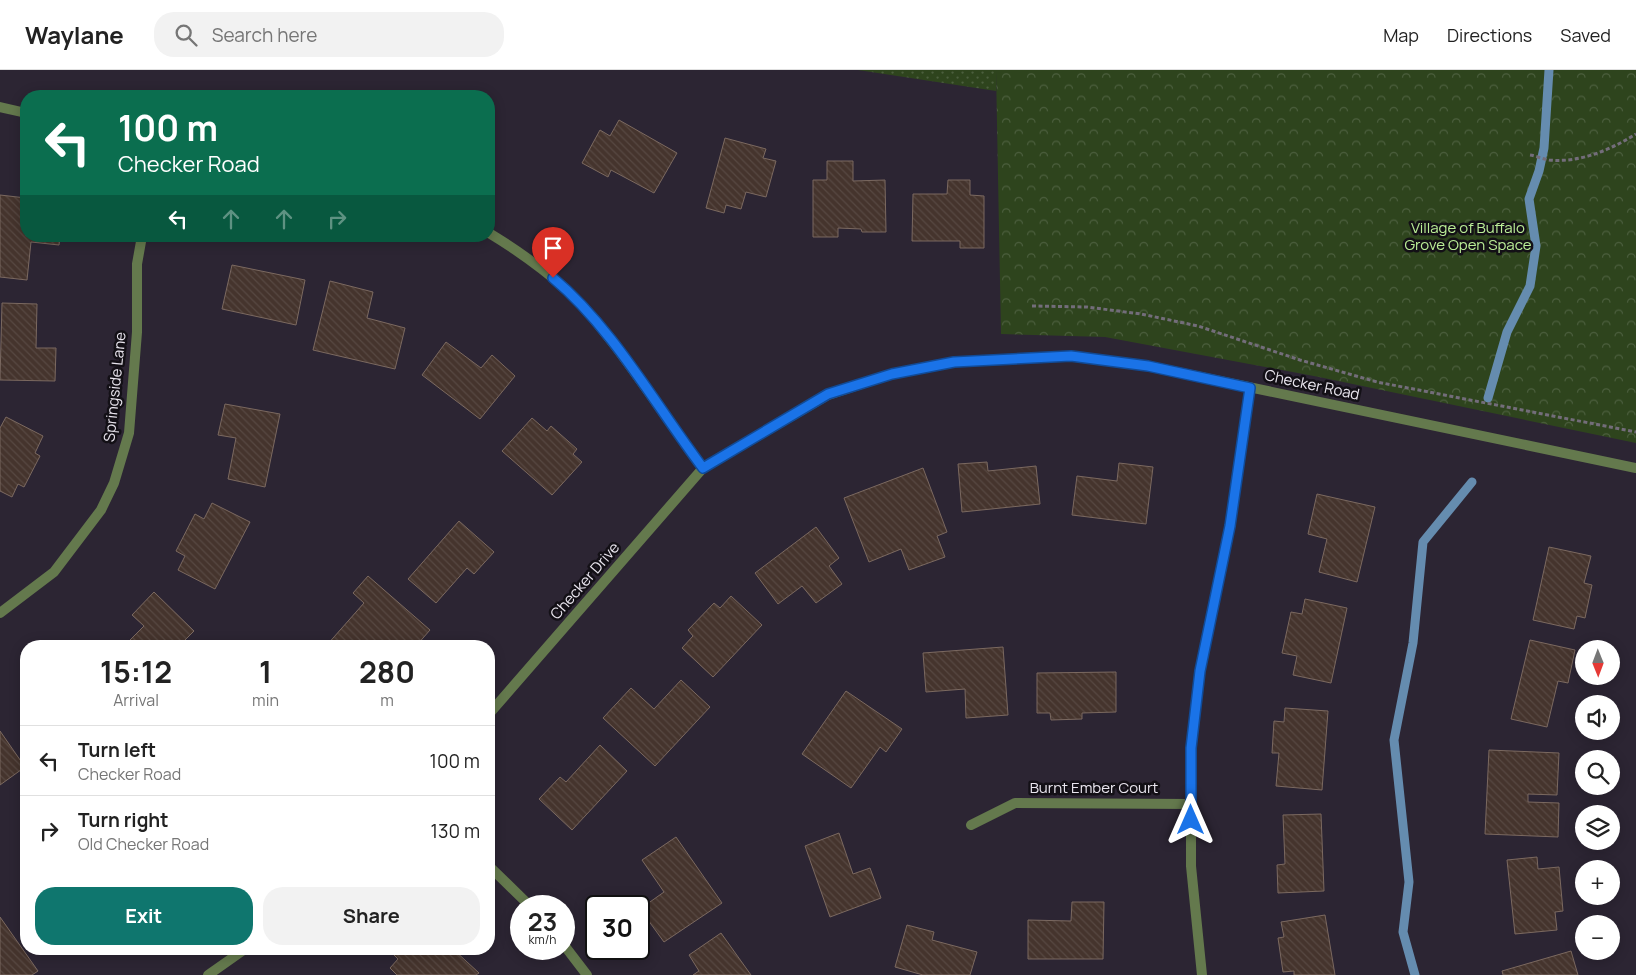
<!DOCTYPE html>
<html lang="en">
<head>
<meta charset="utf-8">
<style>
	body { margin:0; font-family:Manrope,sans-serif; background:#f2f2f2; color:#222; height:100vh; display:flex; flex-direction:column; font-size:19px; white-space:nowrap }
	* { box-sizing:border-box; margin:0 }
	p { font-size:16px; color:#767676 }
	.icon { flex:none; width:28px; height:28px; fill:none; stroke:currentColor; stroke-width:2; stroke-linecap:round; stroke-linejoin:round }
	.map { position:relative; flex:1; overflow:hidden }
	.side { position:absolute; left:20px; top:570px; width:475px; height:315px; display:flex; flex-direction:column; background:#fff; border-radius:20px; box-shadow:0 2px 12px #0003 }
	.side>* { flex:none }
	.hud { position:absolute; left:20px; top:20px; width:475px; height:152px; border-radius:20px; box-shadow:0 2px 12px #0003; background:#0b6e4f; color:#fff; overflow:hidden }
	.needle { width:32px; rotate:179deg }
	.fabs { position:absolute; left:1575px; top:570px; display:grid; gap:10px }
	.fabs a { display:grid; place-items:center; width:45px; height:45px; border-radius:50%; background:#fff; box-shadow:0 2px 12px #0003; font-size:25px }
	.speed { position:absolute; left:510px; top:825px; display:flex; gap:10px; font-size:25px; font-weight:700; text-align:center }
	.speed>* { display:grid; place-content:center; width:65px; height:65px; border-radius:50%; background:#fff; box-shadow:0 2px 12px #0003; line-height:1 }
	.speed small { font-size:12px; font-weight:400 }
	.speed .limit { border:2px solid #111; border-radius:8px; background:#fff; color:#111 }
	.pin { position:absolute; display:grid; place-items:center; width:42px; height:42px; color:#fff; margin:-51px -21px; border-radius:50% 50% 50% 0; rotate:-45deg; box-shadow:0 0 5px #0007 }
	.pin .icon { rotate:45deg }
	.me { position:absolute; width:55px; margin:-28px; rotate:0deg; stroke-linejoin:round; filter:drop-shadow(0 0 4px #0008) }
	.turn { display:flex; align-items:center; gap:18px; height:105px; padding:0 15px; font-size:22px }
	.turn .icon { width:65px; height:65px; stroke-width:2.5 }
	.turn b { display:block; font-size:35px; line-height:42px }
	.lanes { display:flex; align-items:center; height:48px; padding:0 15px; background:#0003; justify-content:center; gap:25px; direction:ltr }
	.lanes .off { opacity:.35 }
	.eta { display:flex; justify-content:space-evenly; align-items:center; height:85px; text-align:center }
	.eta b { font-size:30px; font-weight:700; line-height:35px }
	.button { display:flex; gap:10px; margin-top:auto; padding:10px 15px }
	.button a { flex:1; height:58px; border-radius:20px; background:#0f766e; color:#fff; font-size:20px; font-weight:700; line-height:58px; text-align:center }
	.button a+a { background:#f2f2f2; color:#222 }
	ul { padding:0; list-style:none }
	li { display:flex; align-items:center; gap:15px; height:70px; padding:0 15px; border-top:1px solid #e0e0e0 }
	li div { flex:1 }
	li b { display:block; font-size:19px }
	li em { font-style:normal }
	header { display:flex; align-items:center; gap:30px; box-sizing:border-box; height:70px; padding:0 25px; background:#fff; border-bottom:1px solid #e0e0e0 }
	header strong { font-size:24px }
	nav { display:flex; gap:28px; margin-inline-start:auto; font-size:18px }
	.search { width:350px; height:45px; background:#f2f2f2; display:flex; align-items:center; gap:12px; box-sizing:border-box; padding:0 18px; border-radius:20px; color:#767676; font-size:19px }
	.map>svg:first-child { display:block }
	.grass { fill:url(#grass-dots) }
	.park { fill:url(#park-crowns) }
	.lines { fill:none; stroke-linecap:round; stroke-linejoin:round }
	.stream { stroke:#658caf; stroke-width:9 }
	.building { fill:url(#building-back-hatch); stroke:#7b6960 }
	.path { stroke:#736d7a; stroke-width:3; stroke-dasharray:4 2.5; stroke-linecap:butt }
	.minor { stroke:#64794d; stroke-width:10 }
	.tertiary { stroke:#64794d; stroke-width:10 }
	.route-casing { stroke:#114b97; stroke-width:12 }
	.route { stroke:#1a73e8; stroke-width:9 }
	.labels { text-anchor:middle; stroke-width:5; stroke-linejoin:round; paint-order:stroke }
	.park-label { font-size:15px; fill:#baed96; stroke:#131016 }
	.street-label { font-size:15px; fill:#e9e5ee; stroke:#131016 }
</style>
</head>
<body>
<header>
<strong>Waylane</strong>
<div class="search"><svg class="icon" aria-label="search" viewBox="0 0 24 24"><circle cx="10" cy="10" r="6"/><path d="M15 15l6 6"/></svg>Search here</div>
<nav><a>Map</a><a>Directions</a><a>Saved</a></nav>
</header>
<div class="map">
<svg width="1636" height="905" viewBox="0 0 1636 905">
	<defs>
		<pattern id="grass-dots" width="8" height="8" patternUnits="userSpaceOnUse" patternTransform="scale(1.25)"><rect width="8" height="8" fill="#2e441d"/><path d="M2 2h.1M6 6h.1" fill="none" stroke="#4c5f3e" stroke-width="1.8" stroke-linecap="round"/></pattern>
		<pattern id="park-crowns" width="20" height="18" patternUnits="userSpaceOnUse" patternTransform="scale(1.25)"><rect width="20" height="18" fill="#2e441d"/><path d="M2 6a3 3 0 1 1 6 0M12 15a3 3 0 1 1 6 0" fill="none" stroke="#4c5f3e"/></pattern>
		<pattern id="building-back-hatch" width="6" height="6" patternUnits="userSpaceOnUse" patternTransform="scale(1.25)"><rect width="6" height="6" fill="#45342d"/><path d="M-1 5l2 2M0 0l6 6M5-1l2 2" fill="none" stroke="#574842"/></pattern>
	</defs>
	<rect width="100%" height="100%" fill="#2c2533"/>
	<!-- grass -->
	<path class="grass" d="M 858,0 L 996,0 L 996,21 Z"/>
	<!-- park -->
	<path class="park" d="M 996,0 L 1636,0 L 1636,373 L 1319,307 L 1105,267 L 1001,264 Z"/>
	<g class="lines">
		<!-- stream -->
		<path class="stream" d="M 1488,328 L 1507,262 L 1530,216 L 1536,176 L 1529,129 L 1539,101 L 1544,78 L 1549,0
			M 1415,905 L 1403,862 L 1409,812 L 1394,670 L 1413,573 L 1423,472 L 1472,412"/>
	</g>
	<!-- building -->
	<path class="building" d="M 619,50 L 677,83 L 654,123 L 611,100 L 608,107 L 582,93 L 600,60 L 610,66 Z
		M 725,68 L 766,79 L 763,88 L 776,91 L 766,127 L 746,122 L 741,139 L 726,135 L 724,143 L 706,138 Z
		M 827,91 L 853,91 L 853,111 L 885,110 L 886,162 L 862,162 L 861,159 L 838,158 L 838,167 L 813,167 L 813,110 L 827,110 Z
		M 948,110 L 970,110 L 970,125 L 984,126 L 984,178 L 960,178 L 960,171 L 912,171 L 913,124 L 947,124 Z
		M 0,125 L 26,128 L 26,166 L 60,166 L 59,175 L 31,172 L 27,210 L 0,207 Z
		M 232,195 L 305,210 L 296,255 L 222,239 Z
		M 330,211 L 373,222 L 367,248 L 405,258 L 395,299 L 313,280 Z
		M 2,233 L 37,234 L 36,278 L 56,278 L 55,311 L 0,310 Z
		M 446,272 L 481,298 L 492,285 L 515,306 L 480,349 L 422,305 Z
		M 225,334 L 280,344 L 265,417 L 228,409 L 236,368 L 218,365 Z
		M 6,347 L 43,366 L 35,383 L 40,386 L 24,417 L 18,414 L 12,427 L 0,421 L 0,358 Z
		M 532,348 L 547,361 L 551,356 L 577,379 L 573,384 L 582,392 L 552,425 L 502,381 Z
		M 987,392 L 988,401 L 1036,396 L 1040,434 L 962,442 L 958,394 Z
		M 1119,393 L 1153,397 L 1146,454 L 1072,445 L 1077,406 L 1117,411 Z
		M 923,398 L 947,462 L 937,466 L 945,487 L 909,500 L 901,479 L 869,492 L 844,428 Z
		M 1317,424 L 1375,437 L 1357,512 L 1319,502 L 1327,469 L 1308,464 Z
		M 212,433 L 250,452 L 215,519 L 178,500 L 185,486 L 176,481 L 195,444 L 204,449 Z
		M 459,451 L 494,482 L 474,504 L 467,498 L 436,533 L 408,509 Z
		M 816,457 L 839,488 L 829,496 L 842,514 L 816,533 L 802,516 L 778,534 L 755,503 Z
		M 1549,477 L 1591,486 L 1584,513 L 1592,515 L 1585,548 L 1577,546 L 1574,559 L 1533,550 Z
		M 368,506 L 430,560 L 416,576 L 383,576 L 381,575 L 380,576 L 326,576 L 364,533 L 353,523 Z
		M 154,522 L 194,561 L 179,576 L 124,576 L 144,556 L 132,545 Z
		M 731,526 L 762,555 L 713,607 L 682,578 L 693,566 L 688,560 L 714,533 L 720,538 Z
		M 1305,529 L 1347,538 L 1331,613 L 1293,605 L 1297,586 L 1282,583 L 1291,542 L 1302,544 Z
		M 1530,570 L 1575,580 L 1568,613 L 1558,611 L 1547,657 L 1511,649 Z
		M 1003,577 L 1008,645 L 966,648 L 965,619 L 926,622 L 923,583 Z
		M 1116,602 L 1116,642 L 1082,643 L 1082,649 L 1051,650 L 1050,643 L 1037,643 L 1037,603 Z
		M 681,610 L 710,637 L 655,696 L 603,648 L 631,618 L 654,639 Z
		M 846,621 L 902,659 L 886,682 L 880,677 L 851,718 L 802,684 Z
		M 1285,638 L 1328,641 L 1322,720 L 1276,716 L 1279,683 L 1272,683 L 1274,651 L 1284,652 Z
		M 0,661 L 25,697 L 0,715 Z
		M 600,675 L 627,701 L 572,760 L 539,729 L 560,707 L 566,712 Z
		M 1489,680 L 1559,683 L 1557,725 L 1528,724 L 1528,732 L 1559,733 L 1558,767 L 1485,764 Z
		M 1321,744 L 1324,821 L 1278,823 L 1277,795 L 1285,794 L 1283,745 Z
		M 839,763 L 853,804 L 870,798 L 881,828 L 830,847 L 805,776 Z
		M 676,767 L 722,833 L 664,872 L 640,839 L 664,822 L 642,790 Z
		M 1537,787 L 1538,799 L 1559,797 L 1563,841 L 1555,842 L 1557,860 L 1515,864 L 1507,790 Z
		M 1072,832 L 1104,832 L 1103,889 L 1028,889 L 1028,850 L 1071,851 Z
		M 1325,845 L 1335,905 L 1294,905 L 1294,901 L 1283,902 L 1278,868 L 1284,867 L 1281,852 Z
		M 0,847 L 38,901 L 32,905 L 0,905 Z
		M 907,855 L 934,862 L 932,870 L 977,882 L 970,905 L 923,905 L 895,897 Z
		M 721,863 L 751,905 L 693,905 L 699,901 L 689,885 Z
		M 393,879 L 453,879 L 479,903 L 476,905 L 397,905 L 390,898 L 398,889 L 391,882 Z
		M 1571,881 L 1578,905 L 1503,905 L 1502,901 Z"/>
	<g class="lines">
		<!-- path -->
		<path class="path" d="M 1530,85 C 1536,86 1543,89 1549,90 C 1580,93 1610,80 1636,64
			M 1032,236 L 1087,237 L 1141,244 L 1198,256 L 1300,290 L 1377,312 L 1636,362"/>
		<!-- minor -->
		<path class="minor" d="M 0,543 L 54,502 L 101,440 L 114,413 L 129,363 L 137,262 L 137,194 L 142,166
			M 971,755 L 1015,733 L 1191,734
			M 489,796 L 530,836
			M 564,875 L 587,905
			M 1202,905 L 1191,796 L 1191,678 L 1200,601 L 1230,456 L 1250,318"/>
		<!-- tertiary -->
		<path class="tertiary" d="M 0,37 L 26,43
			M 489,163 C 517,180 541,197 566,219 C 585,236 600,257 616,277 C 646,317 673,358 703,398
			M 489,644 L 703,398 L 828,325 L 892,304 L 954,292 L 1071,286 L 1148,296 L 1636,398
			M 208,905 L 245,879"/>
	</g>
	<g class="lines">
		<defs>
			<path id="route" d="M 553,208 C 613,258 656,336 703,398 L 828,324 L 892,304 L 954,292 L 1071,286 L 1148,296 L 1250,318 L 1230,456 L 1200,601 L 1191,678 L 1191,750"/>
		</defs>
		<!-- route casing -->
		<use href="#route" class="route-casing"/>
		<!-- route -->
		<use href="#route" class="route"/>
	</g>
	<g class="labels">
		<!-- park labels -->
		<g class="park-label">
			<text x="1468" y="163">Village of Buffalo<tspan x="1468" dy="17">Grove Open Space</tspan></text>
		</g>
		<!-- street labels -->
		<g class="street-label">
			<text transform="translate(1312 315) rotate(12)" y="5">Checker Road</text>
			<text transform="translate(115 317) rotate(-84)" y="5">Springside Lane</text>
			<text transform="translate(585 511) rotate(-49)" y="5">Checker Drive</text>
			<text x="1094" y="723">Burnt Ember Court</text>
		</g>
	</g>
</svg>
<div class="fabs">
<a><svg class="needle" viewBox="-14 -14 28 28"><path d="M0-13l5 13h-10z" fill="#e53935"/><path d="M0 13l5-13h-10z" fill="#767676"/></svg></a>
<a><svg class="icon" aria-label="sound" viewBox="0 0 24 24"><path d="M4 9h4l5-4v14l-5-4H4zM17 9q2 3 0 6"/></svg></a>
<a><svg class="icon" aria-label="search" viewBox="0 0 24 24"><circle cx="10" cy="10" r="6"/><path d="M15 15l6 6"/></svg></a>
<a><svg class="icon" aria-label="layers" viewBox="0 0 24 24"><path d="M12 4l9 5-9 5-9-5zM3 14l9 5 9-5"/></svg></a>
<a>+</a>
<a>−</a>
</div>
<div class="speed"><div>23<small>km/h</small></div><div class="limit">30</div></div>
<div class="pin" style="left:553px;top:208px;background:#d93025"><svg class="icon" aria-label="arrive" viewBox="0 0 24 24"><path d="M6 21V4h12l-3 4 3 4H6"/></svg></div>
<svg class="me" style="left:1191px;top:750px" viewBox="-20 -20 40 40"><path d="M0-17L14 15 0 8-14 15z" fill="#1a73e8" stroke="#fff" stroke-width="4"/></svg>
<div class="hud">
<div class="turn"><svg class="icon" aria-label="left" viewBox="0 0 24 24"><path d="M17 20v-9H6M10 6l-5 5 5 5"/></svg><div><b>100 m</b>Checker Road</div></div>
<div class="lanes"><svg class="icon" aria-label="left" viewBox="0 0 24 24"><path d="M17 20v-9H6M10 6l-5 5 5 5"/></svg><svg class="icon off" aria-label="ahead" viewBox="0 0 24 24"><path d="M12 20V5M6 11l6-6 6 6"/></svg><svg class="icon off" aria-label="ahead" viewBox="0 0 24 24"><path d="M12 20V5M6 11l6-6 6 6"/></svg><svg class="icon off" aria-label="right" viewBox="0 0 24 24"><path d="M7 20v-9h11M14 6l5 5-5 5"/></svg></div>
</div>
<section class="side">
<div class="eta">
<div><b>15:12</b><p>Arrival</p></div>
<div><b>1</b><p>min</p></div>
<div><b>280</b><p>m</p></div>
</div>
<ul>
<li><svg class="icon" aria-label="left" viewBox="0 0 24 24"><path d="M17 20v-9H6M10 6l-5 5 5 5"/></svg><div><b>Turn left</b><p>Checker Road</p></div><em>100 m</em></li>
<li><svg class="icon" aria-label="right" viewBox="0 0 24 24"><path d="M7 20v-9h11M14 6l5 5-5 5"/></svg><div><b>Turn right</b><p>Old Checker Road</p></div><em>130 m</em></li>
</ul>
<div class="button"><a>Exit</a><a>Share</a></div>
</section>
</div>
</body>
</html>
